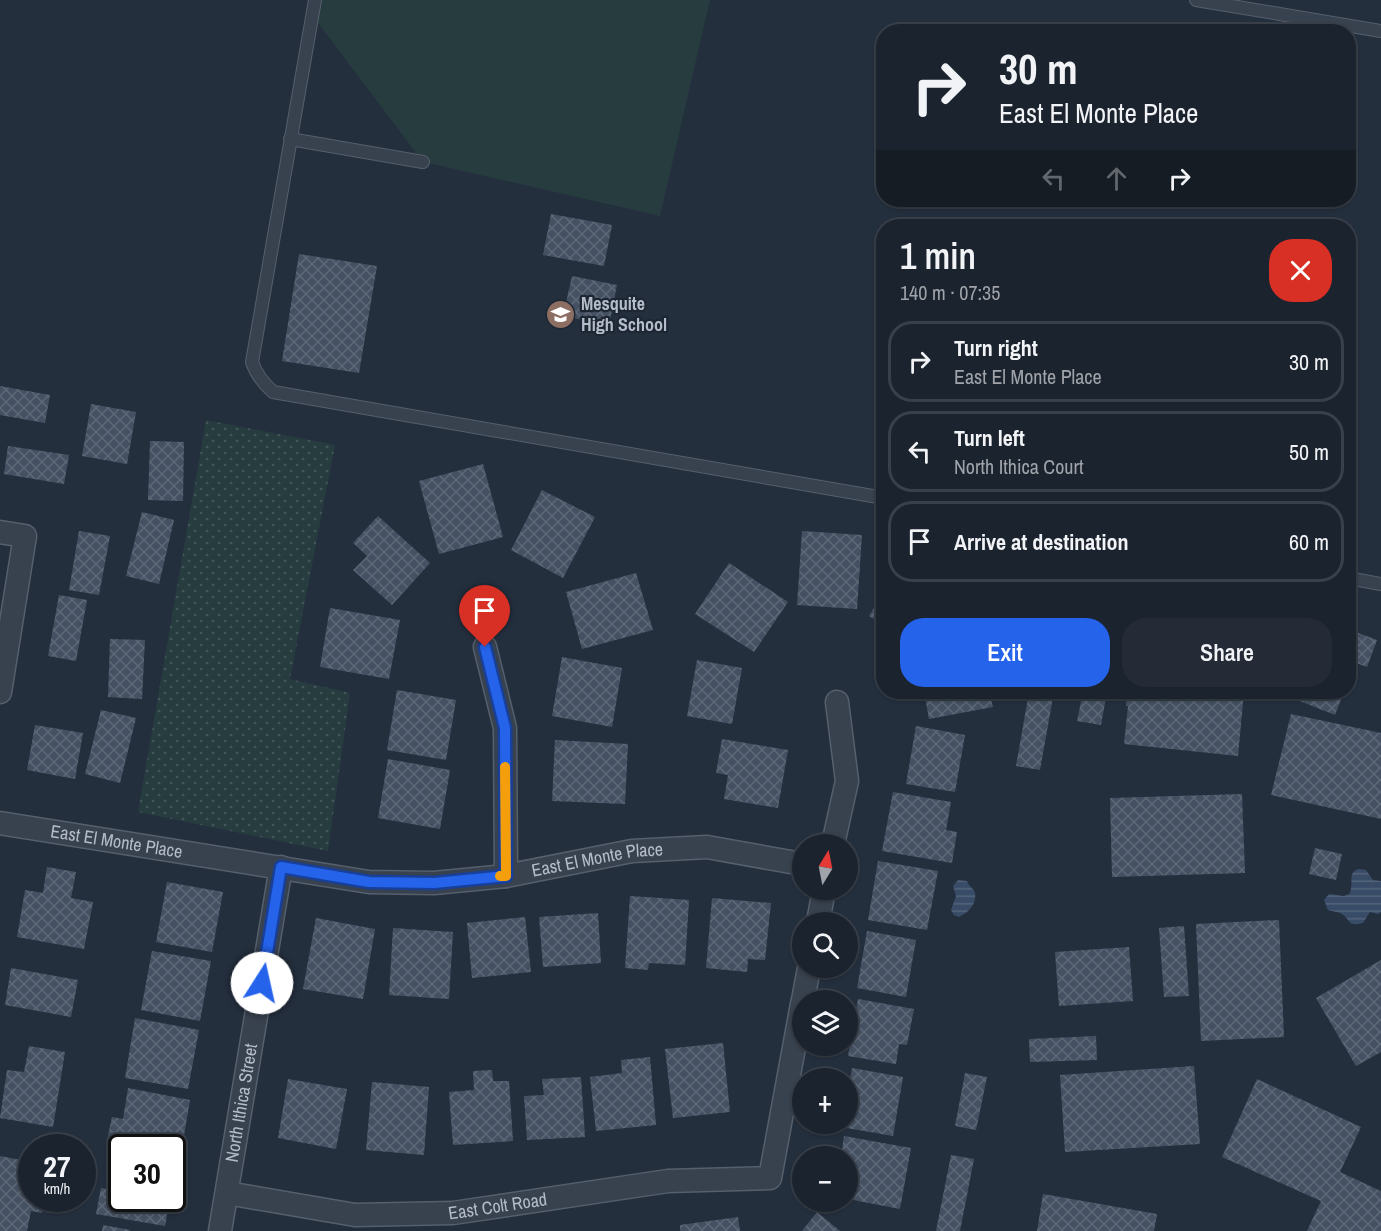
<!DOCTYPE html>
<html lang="en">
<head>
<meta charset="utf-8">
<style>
	body { margin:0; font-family:"Archivo Narrow",sans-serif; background:#242b36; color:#f1f3f6; height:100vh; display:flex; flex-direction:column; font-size:22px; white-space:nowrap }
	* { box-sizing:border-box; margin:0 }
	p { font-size:20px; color:#a0a4aa }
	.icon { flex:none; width:33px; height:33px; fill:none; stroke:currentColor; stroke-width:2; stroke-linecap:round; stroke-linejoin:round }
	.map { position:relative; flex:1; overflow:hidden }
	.sheet { position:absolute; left:876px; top:219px; width:480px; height:480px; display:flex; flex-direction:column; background:#1b232e; border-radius:24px; box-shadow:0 2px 4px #0004,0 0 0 2px #39404a }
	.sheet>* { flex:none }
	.hud { position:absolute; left:876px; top:24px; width:480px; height:183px; border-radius:24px; box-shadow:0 2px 4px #0004,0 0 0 2px #39404a; background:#1b232e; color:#f1f3f6; overflow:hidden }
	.needle { width:39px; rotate:10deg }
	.tools { position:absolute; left:792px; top:834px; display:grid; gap:12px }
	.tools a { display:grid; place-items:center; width:66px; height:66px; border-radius:50%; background:#1b232e; box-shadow:0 2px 4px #0004,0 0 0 2px #39404a; font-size:30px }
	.speed { position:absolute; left:18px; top:1134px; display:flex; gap:12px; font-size:30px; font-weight:700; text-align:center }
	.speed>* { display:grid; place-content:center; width:78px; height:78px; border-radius:50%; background:#1b232e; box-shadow:0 2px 4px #0004,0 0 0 2px #39404a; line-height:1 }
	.speed small { font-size:15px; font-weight:400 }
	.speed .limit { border:3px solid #111; border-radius:9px; background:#fff; color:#111 }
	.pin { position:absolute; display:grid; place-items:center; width:51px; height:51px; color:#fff; margin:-62px -26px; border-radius:50% 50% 50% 0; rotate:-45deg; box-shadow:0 0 6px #0007 }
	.pin .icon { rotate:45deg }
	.me { position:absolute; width:66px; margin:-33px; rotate:10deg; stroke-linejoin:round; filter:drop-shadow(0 0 4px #0008) }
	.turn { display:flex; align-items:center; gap:21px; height:126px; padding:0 24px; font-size:27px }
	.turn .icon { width:78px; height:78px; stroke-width:2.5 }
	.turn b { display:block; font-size:42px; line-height:51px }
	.lanes { display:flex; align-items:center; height:57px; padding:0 24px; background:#0003; justify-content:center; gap:30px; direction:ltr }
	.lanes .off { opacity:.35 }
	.round { display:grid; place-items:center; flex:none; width:63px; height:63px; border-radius:24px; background:#242b36 }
	.summary { display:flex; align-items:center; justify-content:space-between; height:102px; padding:0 24px }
	h1 { font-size:36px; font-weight:600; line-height:45px }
	.action { display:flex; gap:12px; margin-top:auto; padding:12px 24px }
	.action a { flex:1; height:69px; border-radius:24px; background:#2563eb; color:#fff; font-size:24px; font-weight:600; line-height:69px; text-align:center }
	.action a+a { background:#242b36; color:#f1f3f6 }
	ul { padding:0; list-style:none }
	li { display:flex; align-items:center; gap:18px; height:81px; margin:0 12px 9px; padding:0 12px; border:3px solid #39404a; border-radius:24px }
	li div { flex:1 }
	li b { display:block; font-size:22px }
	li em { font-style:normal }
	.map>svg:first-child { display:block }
	.green { fill:#263c3f }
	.park { fill:url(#park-dots) }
	.water { fill:url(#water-rules) }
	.building { fill:url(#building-cross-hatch) }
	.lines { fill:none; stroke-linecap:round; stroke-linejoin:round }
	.service-casing { stroke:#565f6c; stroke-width:14 }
	.minor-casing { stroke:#565f6c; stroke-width:25 }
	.service { stroke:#38414e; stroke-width:12 }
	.minor { stroke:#38414e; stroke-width:22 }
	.route-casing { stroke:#184099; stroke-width:15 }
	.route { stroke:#2563eb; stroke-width:10 }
	.slow { stroke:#f59e0b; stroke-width:10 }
	.labels { text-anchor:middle; stroke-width:4.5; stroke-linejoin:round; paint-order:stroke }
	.poi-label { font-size:18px; font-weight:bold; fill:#b4bcc9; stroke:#1d2633; text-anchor:start }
	.street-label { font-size:18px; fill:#b4bcc9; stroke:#1d2633 }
</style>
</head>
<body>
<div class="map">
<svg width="1381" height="1231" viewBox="0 0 1381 1231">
	<defs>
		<pattern id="park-dots" width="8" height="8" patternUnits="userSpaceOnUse" patternTransform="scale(1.5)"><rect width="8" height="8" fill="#263c3f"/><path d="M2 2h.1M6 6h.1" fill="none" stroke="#435659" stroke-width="1.8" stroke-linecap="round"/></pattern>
		<pattern id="water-rules" width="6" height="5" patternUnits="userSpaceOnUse" patternTransform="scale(1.5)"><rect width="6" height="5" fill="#394c67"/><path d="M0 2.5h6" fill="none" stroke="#53647b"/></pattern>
		<pattern id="building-cross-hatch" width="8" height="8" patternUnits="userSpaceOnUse" patternTransform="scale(1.5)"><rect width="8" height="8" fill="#455162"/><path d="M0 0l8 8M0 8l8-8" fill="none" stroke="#5d6877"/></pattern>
	</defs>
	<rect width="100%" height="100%" fill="#242f3e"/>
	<!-- green -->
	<path class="green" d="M 317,0 L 710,0 L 660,216 L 423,162 L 312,15 Z"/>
	<!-- park -->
	<path class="park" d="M 206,420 L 335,445 L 290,679 L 350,693 L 328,851 L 138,812 Z"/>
	<!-- water -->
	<path class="water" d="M 1359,869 L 1366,870 L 1373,880 L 1381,881 L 1381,912 L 1378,914 L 1370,912 L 1363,923 C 1347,927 1352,921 1342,914 C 1338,911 1332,912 1328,910 L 1324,900 L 1329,894 L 1344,896 L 1349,894 C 1355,885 1346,872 1359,869 Z
		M 958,880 L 967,881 C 969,887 973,887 975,893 C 977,904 968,913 959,917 L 954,915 L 951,910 L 956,896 L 953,886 Z"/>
	<!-- building -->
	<path class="building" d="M 551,214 L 612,225 L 604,266 L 543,255 Z
		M 299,254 L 377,266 L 359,373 L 282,361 Z
		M 572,276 L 617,285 L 609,325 L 563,316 Z
		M 0,386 L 50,395 L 45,423 L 0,415 Z
		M 91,404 L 136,412 L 127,464 L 82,456 Z
		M 150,441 L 184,442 L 183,501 L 148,500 Z
		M 8,446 L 69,455 L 64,484 L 4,474 Z
		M 483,464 L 503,537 L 439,554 L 419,481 Z
		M 542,490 L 595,517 L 563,578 L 511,550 Z
		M 142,512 L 174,520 L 159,584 L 126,576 Z
		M 378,516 L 430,563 L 392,605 L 353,570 L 367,556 L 353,543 Z
		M 79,531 L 110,536 L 99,595 L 69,590 Z
		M 802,531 L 862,535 L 857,609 L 797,605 Z
		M 729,563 L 788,602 L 754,652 L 695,614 Z
		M 636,573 L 653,630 L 582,649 L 566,592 Z
		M 884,592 L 884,625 L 869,616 Z
		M 59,595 L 87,600 L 76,661 L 48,656 Z
		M 330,608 L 400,620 L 389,679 L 320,667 Z
		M 1348,629 L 1377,640 L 1367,667 L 1348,660 Z
		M 110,639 L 145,640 L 142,699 L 108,697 Z
		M 562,657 L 622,668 L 612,727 L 552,716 Z
		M 697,660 L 742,668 L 732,724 L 687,716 Z
		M 397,690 L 456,700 L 446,760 L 387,750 Z
		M 924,692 L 989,692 L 993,707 L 929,719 Z
		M 1029,692 L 1054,692 L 1040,770 L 1016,766 Z
		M 1083,692 L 1107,692 L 1101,725 L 1077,721 Z
		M 1127,692 L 1244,692 L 1238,756 L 1124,744 L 1128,706 L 1126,706 Z
		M 1295,692 L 1344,692 L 1335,715 L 1292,698 Z
		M 101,710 L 136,718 L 120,783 L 85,774 Z
		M 1291,714 L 1381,733 L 1381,819 L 1271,795 Z
		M 35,725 L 83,733 L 75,779 L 27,770 Z
		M 916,726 L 965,735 L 955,792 L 906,784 Z
		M 722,739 L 788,750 L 778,808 L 724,799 L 728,775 L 716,773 Z
		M 555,740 L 628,744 L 625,804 L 552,801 Z
		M 388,759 L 450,770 L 440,829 L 378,818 Z
		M 893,792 L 951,802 L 946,830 L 957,832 L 952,863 L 882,851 Z
		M 1242,794 L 1245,873 L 1112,877 L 1110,798 Z
		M 1315,848 L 1342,854 L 1336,880 L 1309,874 Z
		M 878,861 L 938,871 L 927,930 L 868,920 Z
		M 47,867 L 76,872 L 71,898 L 93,902 L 84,949 L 17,937 L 25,890 L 43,893 Z
		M 167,882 L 223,892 L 212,952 L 156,942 Z
		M 630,896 L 689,900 L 685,965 L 649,963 L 648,970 L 625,968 Z
		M 712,898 L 771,903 L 765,960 L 748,959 L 747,972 L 706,968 Z
		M 598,913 L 601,963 L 543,967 L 539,917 Z
		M 525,917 L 531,972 L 472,978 L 467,923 Z
		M 316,918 L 375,929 L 363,999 L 303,989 Z
		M 1279,920 L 1284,1037 L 1201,1041 L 1196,924 Z
		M 1184,926 L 1189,996 L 1164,997 L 1159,928 Z
		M 393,928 L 453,932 L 449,999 L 389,995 Z
		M 867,931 L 916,940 L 906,997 L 857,988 Z
		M 1129,947 L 1133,1001 L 1059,1006 L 1055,952 Z
		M 152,951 L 211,961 L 200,1021 L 141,1010 Z
		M 1381,960 L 1381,1052 L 1356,1066 L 1316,998 Z
		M 11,968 L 78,980 L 71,1017 L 5,1005 Z
		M 858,999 L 914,1009 L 907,1045 L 899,1044 L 896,1064 L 848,1056 Z
		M 135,1018 L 199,1030 L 188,1089 L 125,1078 Z
		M 1096,1036 L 1097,1060 L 1030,1062 L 1029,1039 Z
		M 723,1043 L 730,1112 L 673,1118 L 665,1049 Z
		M 29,1046 L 65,1052 L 53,1127 L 0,1118 L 7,1070 L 24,1072 Z
		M 650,1057 L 656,1125 L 596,1131 L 590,1077 L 622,1073 L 621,1060 Z
		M 1194,1066 L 1200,1144 L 1065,1152 L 1060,1075 Z
		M 852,1068 L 903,1077 L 893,1136 L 841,1127 L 842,1124 L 848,1124 L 848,1091 Z
		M 492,1070 L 493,1081 L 509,1081 L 513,1141 L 453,1145 L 449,1092 L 474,1090 L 473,1071 Z
		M 965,1073 L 987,1077 L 976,1130 L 955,1126 Z
		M 581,1077 L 585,1137 L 527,1140 L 524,1096 L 544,1095 L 542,1079 Z
		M 288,1079 L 347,1089 L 336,1149 L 278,1138 Z
		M 1257,1079 L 1361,1127 L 1340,1172 L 1381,1191 L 1381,1231 L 1307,1231 L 1321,1201 L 1222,1157 Z
		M 372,1082 L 429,1087 L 424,1155 L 366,1150 Z
		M 128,1088 L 190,1100 L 180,1159 L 172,1158 L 172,1148 L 122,1148 L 106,1145 L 112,1117 L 123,1119 Z
		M 844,1136 L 911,1148 L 900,1209 L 848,1199 L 848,1156 L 841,1156 Z
		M 951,1155 L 974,1159 L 960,1231 L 936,1231 Z
		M 0,1156 L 32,1162 L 32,1198 L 45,1198 L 42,1213 L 31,1211 L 27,1231 L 0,1231 Z
		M 118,1157 L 122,1157 L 122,1198 L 170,1198 L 165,1226 L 96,1214 L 101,1188 L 113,1190 Z
		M 1043,1194 L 1157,1214 L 1154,1231 L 1037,1231 Z
		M 817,1212 L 840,1231 L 802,1231 Z
		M 738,1217 L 740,1231 L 680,1231 L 680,1225 Z
		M 103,1225 L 130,1230 L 130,1231 L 102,1231 Z"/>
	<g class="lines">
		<defs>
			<path id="service" d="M 315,0 L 252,362 C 256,374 263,383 273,392 L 884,498
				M 1196,0 L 1381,31
				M 290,139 L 423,162
				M 1348,578 L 1381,584"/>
			<g id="minor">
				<path d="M 0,532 L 25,536 L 0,692"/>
				<path d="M 485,647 L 505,728 L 506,876"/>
				<path id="s1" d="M 0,823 L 369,882 L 434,883 L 506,876 L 632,851 L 707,847 L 802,864"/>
				<path d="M 833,844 L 847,781 L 837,702"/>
				<path d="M 818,922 L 824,890"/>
				<path d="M 803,1000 L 809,968"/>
				<path id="s2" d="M 227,1193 L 355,1215 L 453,1213 L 668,1181 L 770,1178 L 802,1004"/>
				<path id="s3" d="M 220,1231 L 281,867"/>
			</g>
		</defs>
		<!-- service casing -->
		<use href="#service" class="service-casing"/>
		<!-- minor casing -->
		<use href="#minor" class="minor-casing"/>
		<!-- service -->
		<use href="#service" class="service"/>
		<!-- minor -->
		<use href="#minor" class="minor"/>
	</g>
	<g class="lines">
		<defs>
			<path id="route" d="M 262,983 L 281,867 L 369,882 L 434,883 L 506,876 L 505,728 L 485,647"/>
		</defs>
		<!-- route casing -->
		<use href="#route" class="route-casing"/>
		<!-- route -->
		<use href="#route" class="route"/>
		<!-- slow -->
		<path class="slow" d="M 500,876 L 506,876 L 505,767"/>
	</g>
	<!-- icons -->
	<defs>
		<symbol id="school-disc" viewBox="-11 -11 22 22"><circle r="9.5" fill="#8d6e63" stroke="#1d2633"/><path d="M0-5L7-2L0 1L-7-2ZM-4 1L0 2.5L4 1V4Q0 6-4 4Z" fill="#fff"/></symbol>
	</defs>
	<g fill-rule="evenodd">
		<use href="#school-disc" x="544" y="298" width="33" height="33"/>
	</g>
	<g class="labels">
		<!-- poi labels -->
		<g class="poi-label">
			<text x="581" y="310">Mesquite<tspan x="581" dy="21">High School</tspan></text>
		</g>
		<!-- street labels -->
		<g class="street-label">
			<text dy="6" stroke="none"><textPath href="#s1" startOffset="118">East El Monte Place</textPath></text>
			<text dy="6" stroke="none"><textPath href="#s1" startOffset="604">East El Monte Place</textPath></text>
			<text dy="6" stroke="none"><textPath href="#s3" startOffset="130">North Ithica Street</textPath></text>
			<text dy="6" stroke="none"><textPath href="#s2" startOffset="273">East Colt Road</textPath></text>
		</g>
	</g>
</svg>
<div class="tools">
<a><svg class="needle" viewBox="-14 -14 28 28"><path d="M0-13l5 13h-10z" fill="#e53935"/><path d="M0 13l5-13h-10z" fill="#a0a4aa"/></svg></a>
<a><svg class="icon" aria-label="search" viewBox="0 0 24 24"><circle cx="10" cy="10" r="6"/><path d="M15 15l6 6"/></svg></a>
<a><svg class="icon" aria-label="layers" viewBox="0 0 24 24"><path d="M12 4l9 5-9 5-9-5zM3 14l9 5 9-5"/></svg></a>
<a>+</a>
<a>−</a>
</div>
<div class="speed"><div>27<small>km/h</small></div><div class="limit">30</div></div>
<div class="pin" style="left:485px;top:647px;background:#d93025"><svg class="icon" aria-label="arrive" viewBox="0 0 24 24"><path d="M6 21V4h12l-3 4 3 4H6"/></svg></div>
<svg class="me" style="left:262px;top:983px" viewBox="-20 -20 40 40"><circle r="19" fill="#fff"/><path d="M0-13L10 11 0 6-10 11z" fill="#2563eb"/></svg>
<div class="hud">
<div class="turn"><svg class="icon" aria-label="right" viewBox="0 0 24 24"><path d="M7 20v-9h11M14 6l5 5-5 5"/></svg><div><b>30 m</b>East El Monte Place</div></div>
<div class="lanes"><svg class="icon off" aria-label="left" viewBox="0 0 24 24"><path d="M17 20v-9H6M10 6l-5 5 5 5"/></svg><svg class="icon off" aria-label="ahead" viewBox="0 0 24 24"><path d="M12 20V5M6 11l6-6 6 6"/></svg><svg class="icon" aria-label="right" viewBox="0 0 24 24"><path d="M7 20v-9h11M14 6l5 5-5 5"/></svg></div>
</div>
<section class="sheet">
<div class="summary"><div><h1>1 min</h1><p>140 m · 07:35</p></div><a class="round" style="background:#d93025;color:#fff"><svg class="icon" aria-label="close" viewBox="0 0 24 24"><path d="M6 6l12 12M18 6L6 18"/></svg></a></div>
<ul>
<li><svg class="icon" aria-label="right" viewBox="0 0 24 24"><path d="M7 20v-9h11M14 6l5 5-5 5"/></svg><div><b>Turn right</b><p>East El Monte Place</p></div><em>30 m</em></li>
<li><svg class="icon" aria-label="left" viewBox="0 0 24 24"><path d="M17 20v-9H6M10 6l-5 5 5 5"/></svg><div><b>Turn left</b><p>North Ithica Court</p></div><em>50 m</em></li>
<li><svg class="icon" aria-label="arrive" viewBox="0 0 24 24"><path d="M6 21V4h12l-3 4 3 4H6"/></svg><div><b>Arrive at destination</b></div><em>60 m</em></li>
</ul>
<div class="action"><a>Exit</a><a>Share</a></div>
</section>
</div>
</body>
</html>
